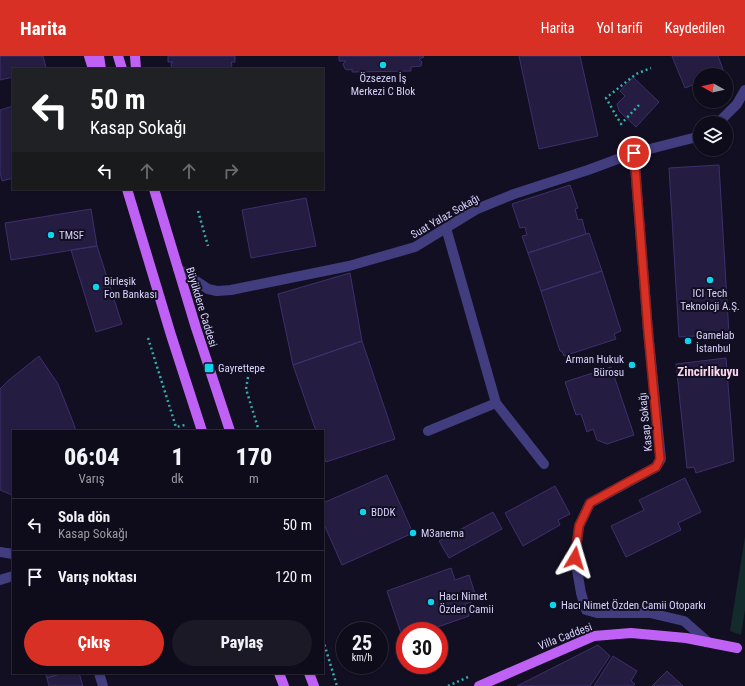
<!DOCTYPE html>
<html lang="tr">
<head>
<meta charset="utf-8">
<style>
	body { margin:0; font-family:"Roboto Condensed",sans-serif; background:#1c1927; color:#f1f3f6; height:100vh; display:flex; flex-direction:column; font-size:15px; white-space:nowrap }
	* { box-sizing:border-box; margin:0 }
	p { font-size:13px; color:#9b9ba2 }
	.icon { flex:none; width:22px; height:22px; fill:none; stroke:currentColor; stroke-width:2; stroke-linecap:round; stroke-linejoin:round }
	.map { position:relative; flex:1; overflow:hidden }
	.side { position:absolute; left:12px; top:374px; width:312px; height:244px; display:flex; flex-direction:column; background:#0e0b1a; border-radius:0px; box-shadow:0 1px 3px #0004,0 0 0 1px #2e2b39 }
	.side>* { flex:none }
	.banner { position:absolute; left:12px; top:12px; width:312px; height:122px; border-radius:0px; box-shadow:0 1px 3px #0004,0 0 0 1px #2e2b39; background:#202124; color:#fff; overflow:hidden }
	.needle { width:26px; rotate:278deg }
	.buttons { position:absolute; left:693px; top:12px; display:grid; gap:8px }
	.buttons a { display:grid; place-items:center; width:40px; height:40px; border-radius:50%; background:#0e0b1a; box-shadow:0 1px 3px #0004,0 0 0 1px #2e2b39; font-size:20px }
	.speed { position:absolute; left:336px; top:566px; display:flex; gap:8px; font-size:20px; font-weight:700; text-align:center }
	.speed>* { display:grid; place-content:center; width:52px; height:52px; border-radius:50%; background:#0e0b1a; box-shadow:0 1px 3px #0004,0 0 0 1px #2e2b39; line-height:1 }
	.speed small { font-size:10px; font-weight:400 }
	.speed .limit { border:6px solid #d22; background:#fff; color:#111 }
	.pin { position:absolute; display:grid; place-items:center; width:34px; height:34px; color:#fff; margin:-17px; border:2px solid #fff; border-radius:50%; box-shadow:0 1px 4px #0007 }
	.me { position:absolute; width:44px; margin:-22px; rotate:7deg; stroke-linejoin:round; filter:drop-shadow(0 0 3px #0008) }
	.turn { display:flex; align-items:center; gap:14px; height:84px; padding:0 12px; font-size:18px }
	.turn .icon { width:52px; height:52px; stroke-width:2.5 }
	.turn b { display:block; font-size:28px; line-height:34px }
	.lanes { display:flex; align-items:center; height:38px; padding:0 12px; background:#0003; justify-content:center; gap:20px; direction:ltr }
	.lanes .off { opacity:.35 }
	.eta { display:flex; justify-content:space-evenly; align-items:center; height:68px; text-align:center }
	.eta b { font-size:24px; font-weight:800; line-height:28px }
	.action { display:flex; gap:8px; margin-top:auto; padding:8px 12px }
	.action a { flex:1; height:46px; border-radius:24px; background:#d93025; color:#fff; font-size:16px; font-weight:800; line-height:46px; text-align:center }
	.action a+a { background:#1c1927; color:#f1f3f6 }
	ul { padding:0; list-style:none }
	li { display:flex; align-items:center; gap:12px; height:52px; padding:0 12px; border-top:1px solid #2e2b39 }
	li div { flex:1 }
	li b { display:block; font-size:15px }
	li em { font-style:normal }
	header { display:flex; align-items:center; gap:24px; box-sizing:border-box; height:56px; padding:0 20px; background:#d93025; color:#fff }
	header strong { font-size:19px }
	nav { display:flex; gap:22px; margin-inline-start:auto; font-size:14px }
	.map>svg:first-child { display:block }
	.green { fill:#132b2b }
	.building { fill:#251c42; stroke:#3d306c }
	.lines { fill:none; stroke-linecap:round; stroke-linejoin:round }
	.path { stroke:#36ada8; stroke-width:2.5; stroke-dasharray:2 3; stroke-linecap:butt }
	.minor { stroke:#413d7e; stroke-width:10 }
	.major { stroke:#c061f5; stroke-width:10 }
	.route-casing { stroke:#8d1f18; stroke-width:10 }
	.route { stroke:#d93025; stroke-width:7 }
	.poi-dot { fill:#0ed3ed; stroke:#130f22; stroke-width:1.5 }
	.labels { text-anchor:middle; stroke-width:4; stroke-linejoin:round; paint-order:stroke }
	.poi-label { font-size:11px; fill:#d8d3fc; stroke:#130f22; text-anchor:start }
	.street-label { font-size:11px; fill:#d8d3fc; stroke:#130f22 }
	.quarter-label { font-size:13px; font-weight:bold; fill:#fcd5ed; stroke:#130f22 }
</style>
</head>
<body>
<header>
<strong>Harita</strong>
<nav><a>Harita</a><a>Yol tarifi</a><a>Kaydedilen</a></nav>
</header>
<div class="map">
<svg width="745" height="630" viewBox="0 0 745 630">
	<rect width="100%" height="100%" fill="#130f22"/>
	<!-- green -->
	<path class="green" d="M 745,480 L 745,554 L 741,579 L 730,575 Z"/>
	<!-- building -->
	<path class="building" d="M 0,0 L 43,0 L 46,12 L 13,13 L 13,21 L 0,24 Z
		M 168,0 L 235,0 L 235,6 L 231,6 L 232,9 L 230,13 L 224,13 L 224,11 L 223,13 L 179,13 L 179,11 L 177,13 L 172,13 L 171,8 L 173,6 L 168,6 Z
		M 339,0 L 423,0 L 424,1 L 419,3 L 422,6 L 421,10 L 411,11 L 411,15 L 352,16 L 352,13 L 348,14 L 345,13 L 343,8 L 346,5 L 339,5 Z
		M 519,0 L 580,0 L 598,80 L 539,93 Z
		M 672,0 L 718,0 L 724,16 L 716,19 L 700,19 L 700,26 L 685,32 Z
		M 633,21 L 659,46 L 636,71 L 619,55 L 617,48 L 625,40 L 620,35 Z
		M 13,50 L 13,122 L 2,125 L 0,116 L 0,54 Z
		M 719,109 L 729,278 L 679,281 L 669,112 Z
		M 570,129 L 578,152 L 575,153 L 578,164 L 582,163 L 586,178 L 528,197 L 522,180 L 527,179 L 525,171 L 520,172 L 512,148 Z
		M 306,142 L 316,190 L 251,202 L 242,154 Z
		M 91,153 L 97,190 L 11,204 L 5,167 Z
		M 589,177 L 602,215 L 541,235 L 528,197 Z
		M 97,190 L 122,268 L 96,276 L 71,194 Z
		M 602,215 L 621,275 L 614,278 L 616,283 L 564,300 L 562,295 L 560,295 L 541,235 Z
		M 350,217 L 362,285 L 293,309 L 278,238 Z
		M 362,285 L 395,383 L 326,406 L 323,397 L 323,375 L 316,375 L 293,309 Z
		M 39,300 L 58,328 L 73,366 L 76,375 L 13,375 L 12,439 L 0,434 L 0,333 L 9,324 Z
		M 726,302 L 734,405 L 696,417 L 694,411 L 687,412 L 676,308 Z
		M 611,311 L 634,379 L 607,388 L 597,384 L 593,373 L 587,376 L 581,358 L 576,359 L 565,326 Z
		M 387,419 L 413,477 L 342,509 L 323,466 L 323,447 Z
		M 685,422 L 701,456 L 678,467 L 681,474 L 626,501 L 611,470 L 644,454 L 639,444 Z
		M 555,430 L 570,458 L 558,464 L 560,469 L 523,490 L 505,457 Z
		M 493,456 L 502,473 L 449,502 L 439,485 Z
		M 451,512 L 455,524 L 469,519 L 477,544 L 465,548 L 469,560 L 426,575 L 405,575 L 405,582 L 403,583 L 387,535 Z
		M 598,589 L 610,600 L 590,630 L 517,630 Z
		M 613,600 L 637,615 L 631,625 L 635,628 L 633,630 L 594,630 Z
		M 667,615 L 683,630 L 652,630 Z
		M 45,617 L 63,617 L 47,622 Z
		M 63,617 L 79,617 L 83,630 L 49,630 L 47,622 Z"/>
	<g class="lines">
		<!-- path -->
		<path class="path" d="M 639,49 L 621,68 L 606,42 L 636,18 L 651,12
			M 198,155 L 208,190
			M 148,282 L 176,371 L 185,369
			M 248,321 L 246,333 L 259,375
			M 323,584 L 337,630
			M 448,630 L 468,621"/>
		<!-- minor -->
		<path class="minor" d="M 718,67 L 737,48 L 745,34
			M 634,97 L 648,275 L 661,403 L 656,411 L 590,447 L 579,470 L 575,502 L 581,537 L 586,554 L 597,557 L 650,557 L 684,565 L 708,586
			M 446,172 L 496,347 L 544,408
			M 178,213 L 208,233 L 217,235 L 231,234 L 349,210 L 415,191 L 477,153 L 514,138 L 588,114 L 634,97 L 693,82 L 700,79
			M 428,375 L 496,347
			M 0,496 L 13,498
			M 0,524 L 13,520
			M 99,617 L 103,630"/>
		<!-- major -->
		<path class="major" d="M 89,0 L 93,13
			M 99,0 L 101,13
			M 118,0 L 122,13
			M 135,0 L 136,13
			M 127,133 L 171,279 L 202,375
			M 154,133 L 196,272 L 230,375
			M 279,617 L 284,630
			M 309,617 L 314,630
			M 479,630 L 594,580 L 631,577 L 686,582 L 737,592"/>
	</g>
	<g class="lines">
		<defs>
			<path id="route" d="M 575,502 L 579,470 L 590,447 L 626,427 L 656,411 L 660,403 L 648,275 L 634,97"/>
		</defs>
		<!-- route casing -->
		<use href="#route" class="route-casing"/>
		<!-- route -->
		<use href="#route" class="route"/>
	</g>
	<!-- markers -->
	<g class="poi-dot">
		<circle cx="383" cy="9" r="4"/>
		<circle cx="51" cy="179" r="4"/>
		<circle cx="710" cy="224" r="4"/>
		<circle cx="96" cy="231" r="4"/>
		<circle cx="688" cy="285" r="4"/>
		<circle cx="632" cy="309" r="4"/>
		<rect x="204" y="307" width="10" height="10" rx="2"/>
		<circle cx="363" cy="456" r="4"/>
		<circle cx="413" cy="477" r="4"/>
		<circle cx="431" cy="546" r="4"/>
		<circle cx="553" cy="549" r="4"/>
	</g>
	<g class="labels">
		<!-- poi labels -->
		<g class="poi-label">
			<text x="383" y="26" text-anchor="middle">Özsezen İş<tspan x="383" dy="13">Merkezi C Blok</tspan></text>
			<text x="59" y="183">TMSF</text>
			<text x="104" y="229">Birleşik<tspan x="104" dy="13">Fon Bankası</tspan></text>
			<text x="710" y="241" text-anchor="middle">ICI Tech<tspan x="710" dy="13">Teknoloji A.Ş.</tspan></text>
			<text x="696" y="283">Gamelab<tspan x="696" dy="13">İstanbul</tspan></text>
			<text x="624" y="307" text-anchor="end">Arman Hukuk<tspan x="624" dy="13">Bürosu</tspan></text>
			<text x="218" y="316">Gayrettepe</text>
			<text x="371" y="460">BDDK</text>
			<text x="421" y="481">M3anema</text>
			<text x="439" y="544">Hacı Nimet<tspan x="439" dy="13">Özden Camii</tspan></text>
			<text x="561" y="553">Hacı Nimet Özden Camii Otoparkı</text>
		</g>
		<!-- street labels -->
		<g class="street-label">
			<text transform="translate(445 160) rotate(-30)" y="4">Suat Yalaz Sokağı</text>
			<text transform="translate(202 251) rotate(73)" y="4">Büyükdere Caddesi</text>
			<text transform="translate(645 366) rotate(-96)" y="4">Kasap Sokağı</text>
			<text transform="translate(565 580) rotate(-21)" y="4">Villa Caddesi</text>
		</g>
		<!-- quarter labels -->
		<g class="quarter-label">
			<text x="708" y="320">Zincirlikuyu</text>
		</g>
	</g>
</svg>
<div class="buttons">
<a><svg class="needle" viewBox="-14 -14 28 28"><path d="M0-13l5 13h-10z" fill="#e53935"/><path d="M0 13l5-13h-10z" fill="#9b9ba2"/></svg></a>
<a><svg class="icon" aria-label="layers" viewBox="0 0 24 24"><path d="M12 4l9 5-9 5-9-5zM3 14l9 5 9-5"/></svg></a>
</div>
<div class="speed"><div>25<small>km/h</small></div><div class="limit">30</div></div>
<div class="pin" style="left:634px;top:97px;background:#d93025"><svg class="icon" aria-label="arrive" viewBox="0 0 24 24"><path d="M6 21V4h12l-3 4 3 4H6"/></svg></div>
<svg class="me" style="left:575px;top:502px" viewBox="-20 -20 40 40"><path d="M0-17L14 15 0 8-14 15z" fill="#d93025" stroke="#fff" stroke-width="4"/></svg>
<div class="banner">
<div class="turn"><svg class="icon" aria-label="left" viewBox="0 0 24 24"><path d="M17 20v-9H6M10 6l-5 5 5 5"/></svg><div><b>50 m</b>Kasap Sokağı</div></div>
<div class="lanes"><svg class="icon" aria-label="left" viewBox="0 0 24 24"><path d="M17 20v-9H6M10 6l-5 5 5 5"/></svg><svg class="icon off" aria-label="ahead" viewBox="0 0 24 24"><path d="M12 20V5M6 11l6-6 6 6"/></svg><svg class="icon off" aria-label="ahead" viewBox="0 0 24 24"><path d="M12 20V5M6 11l6-6 6 6"/></svg><svg class="icon off" aria-label="right" viewBox="0 0 24 24"><path d="M7 20v-9h11M14 6l5 5-5 5"/></svg></div>
</div>
<section class="side">
<div class="eta">
<div><b>06:04</b><p>Varış</p></div>
<div><b>1</b><p>dk</p></div>
<div><b>170</b><p>m</p></div>
</div>
<ul>
<li><svg class="icon" aria-label="left" viewBox="0 0 24 24"><path d="M17 20v-9H6M10 6l-5 5 5 5"/></svg><div><b>Sola dön</b><p>Kasap Sokağı</p></div><em>50 m</em></li>
<li><svg class="icon" aria-label="arrive" viewBox="0 0 24 24"><path d="M6 21V4h12l-3 4 3 4H6"/></svg><div><b>Varış noktası</b></div><em>120 m</em></li>
</ul>
<div class="action"><a>Çıkış</a><a>Paylaş</a></div>
</section>
</div>
</body>
</html>
